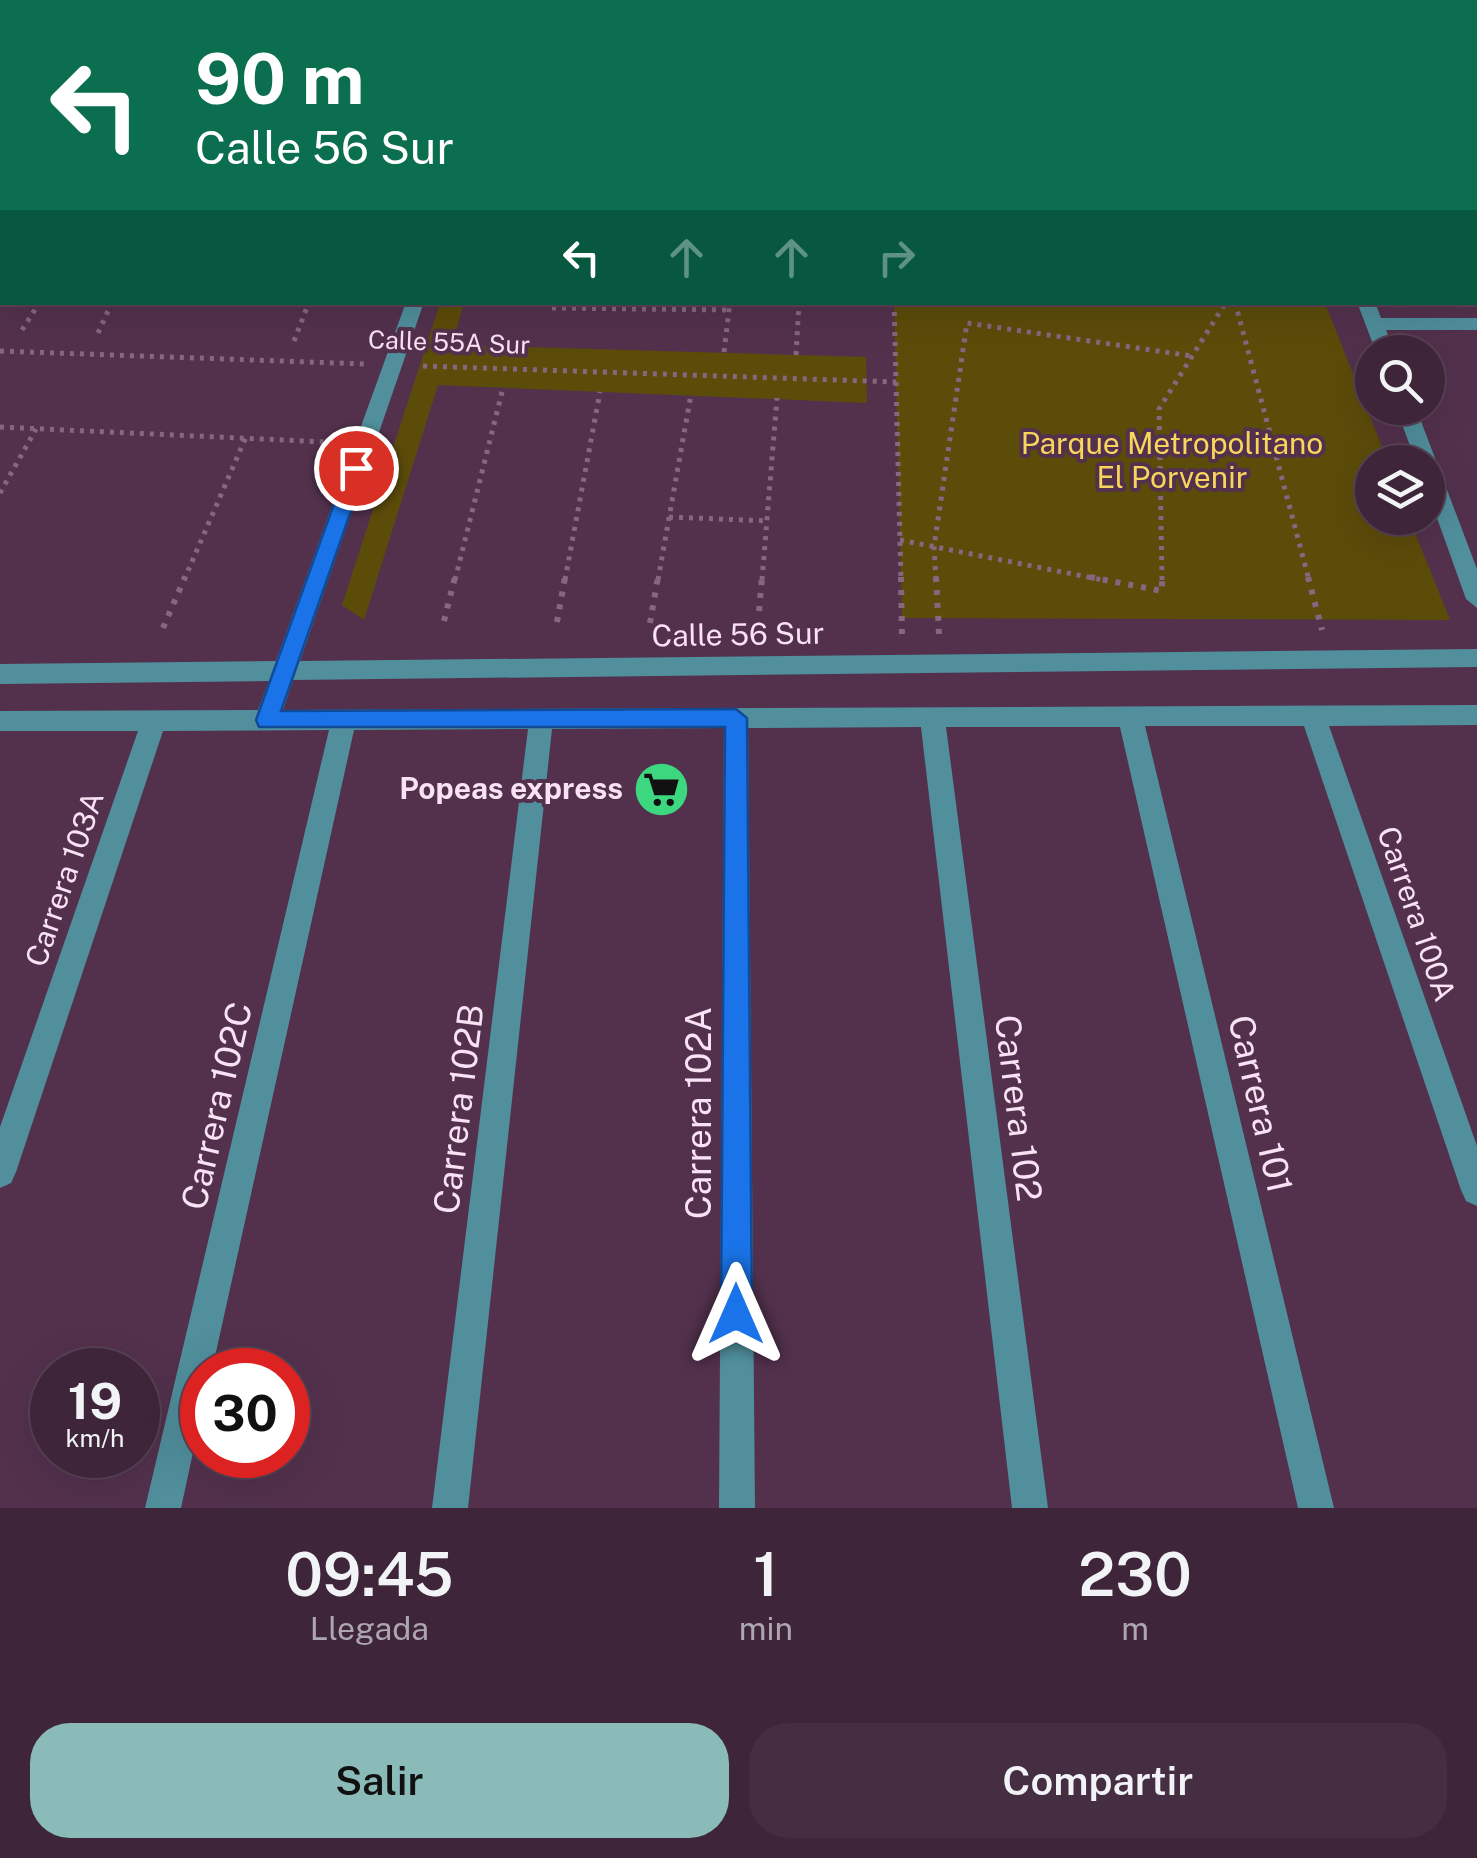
<!DOCTYPE html>
<html lang="es">
<head>
<meta charset="utf-8">
<style>
	body { margin:0; font-family:"Public Sans",sans-serif; background:#452d42; color:#f1f3f6; height:100vh; display:flex; flex-direction:column; font-size:38px; white-space:nowrap }
	* { box-sizing:border-box; margin:0 }
	p { font-size:32px; color:#ada5af }
	.icon { flex:none; width:55px; height:55px; fill:none; stroke:currentColor; stroke-width:2; stroke-linecap:round; stroke-linejoin:round }
	.map { position:relative; height:1508px; overflow:hidden }
	.sheet { display:flex; flex-direction:column; background:#3e253a; flex:1 }
	.sheet>* { flex:none }
	.hud { position:absolute; left:0px; top:0px; width:1478px; height:305px; box-shadow:0 10px 40px #0002,0 0 0 2px #574254; background:#0b6e4f; color:#fff; overflow:hidden }
	.tools { position:absolute; left:1355px; top:335px; display:grid; gap:20px }
	.tools a { display:grid; place-items:center; width:90px; height:90px; border-radius:50%; background:#3e253a; box-shadow:0 10px 40px #0002,0 0 0 2px #574254; font-size:50px }
	.speed { position:absolute; left:30px; top:1348px; display:flex; gap:20px; font-size:50px; font-weight:700; text-align:center }
	.speed>* { display:grid; place-content:center; width:130px; height:130px; border-radius:50%; background:#3e253a; box-shadow:0 10px 40px #0002,0 0 0 2px #574254; line-height:1 }
	.speed small { font-size:25px; font-weight:400 }
	.speed .limit { border:15px solid #d22; background:#fff; color:#111 }
	.pin { position:absolute; display:grid; place-items:center; width:85px; height:85px; color:#fff; margin:-42px; border:5px solid #fff; border-radius:50%; box-shadow:0 2px 10px #0007 }
	.me { position:absolute; width:110px; margin:-55px; rotate:0deg; stroke-linejoin:round; filter:drop-shadow(0 0 8px #0008) }
	.turn { display:flex; align-items:center; gap:35px; height:210px; padding:0 30px; font-size:45px }
	.turn .icon { width:130px; height:130px; stroke-width:2.5 }
	.turn b { display:block; font-size:70px; line-height:85px }
	.lanes { display:flex; align-items:center; height:95px; padding:0 30px; background:#0003; justify-content:center; gap:50px; direction:ltr }
	.lanes .off { opacity:.35 }
	.eta { display:flex; justify-content:space-evenly; align-items:center; height:170px; text-align:center }
	.eta b { font-size:60px; font-weight:600; line-height:70px }
	.button { display:flex; gap:20px; margin-top:auto; padding:20px 30px }
	.button a { flex:1; height:115px; border-radius:40px; background:#8bbbb9; color:#111; font-size:40px; font-weight:600; line-height:115px; text-align:center }
	.button a+a { background:#452d42; color:#f1f3f6 }
	.map>svg:first-child { display:block }
	.green { fill:#5c4c0a }
	.lines { fill:none; stroke-linecap:round; stroke-linejoin:round }
	.path-far2 { stroke:#85677f; stroke-width:4; stroke-dasharray:4 5; stroke-linecap:butt }
	.path-far1 { stroke:#85677f; stroke-width:5; stroke-dasharray:4 6; stroke-linecap:butt }
	.path { stroke:#85677f; stroke-width:6; stroke-dasharray:5 8; stroke-linecap:butt }
	.minor { fill:#518f9d; fill-rule:evenodd }
	.route { fill:#1a73e8; stroke:#114b97; stroke-width:2.5 }
	.labels { text-anchor:middle; stroke-width:8; stroke-linejoin:round; paint-order:stroke }
	.far-street-label { font-size:25px; fill:#f8e2f3; stroke:#53314d }
	.park-label { font-size:30px; fill:#f8d55b; stroke:#53314d }
	.street-label { font-size:30px; fill:#f8e2f3; stroke:#53314d }
	.poi-label { font-size:30px; font-weight:bold; fill:#f8e2f3; stroke:#53314d; text-anchor:end }
	.near-street-label { font-size:35px; fill:#f8e2f3; stroke:#53314d }
</style>
</head>
<body>
<div class="map">
<svg width="1477" height="1508" viewBox="0 0 1477 1508">
	<rect width="100%" height="100%" fill="#53314d"/>
	<!-- green -->
	<path class="green" d="M 440,303 L 464,303 L 452,345 L 866,357 L 867,403 L 438,385 L 364,620 L 342,605 Z
		M 894,303 L 1325,303 L 1388,462 L 1372,462 L 1372,518 L 1409,518 L 1450,620 L 902,618 Z"/>
	<g class="lines">
		<!-- path-far2 -->
		<path class="path-far2" d="M 1313,0 L 1335,2
			M 168,2 L 214,2
			M 339,2 L 343,0"/>
		<!-- path-far1 -->
		<path class="path-far1" d="M 894,302 L 901,580
			M 1235,302 L 1309,580
			M 552,308 L 729,310
			M 22,330 L 40,302
			M 98,333 L 112,302
			M 294,341 L 309,302
			M 0,351 L 365,364
			M 724,352 L 730,302
			M 796,355 L 799,302
			M 423,366 L 896,382
			M 0,427 L 327,442
			M 0,493 L 36,429
			M 669,517 L 769,521
			M 900,540 L 1103,580
			M 184,580 L 246,437
			M 455,580 L 503,388
			M 565,580 L 600,392
			M 658,580 L 691,394
			M 762,580 L 777,398
			M 936,580 L 934,547 L 967,323 L 1192,356
			M 1162,580 L 1159,409 L 1226,302"/>
		<!-- path -->
		<path class="path" d="M 901,577 L 902,636
			M 936,577 L 939,634
			M 1090,577 L 1162,591 L 1162,577
			M 1308,577 L 1322,630
			M 444,621 L 455,577
			M 557,622 L 565,577
			M 650,623 L 658,577
			M 758,624 L 762,577
			M 163,628 L 185,577"/>
		<!-- minor -->
		<path class="minor" d="M 1242,0 L 1256,0 L 1257,2 L 1243,2 Z
			M 0,86 L 2,87 L 2,96 L 0,96 Z
			M 1475,132 L 1477,132 L 1477,142 L 1475,142 Z
			M 406,302 L 424,302 L 300,661 L 1477,649 L 1477,667 L 293,680 L 283,710 L 1477,705 L 1477,725 L 1329,726 L 1477,1146 L 1477,1206 L 1466,1201 L 1461,1190 L 1304,726 L 1145,726 L 1334,1508 L 1298,1508 L 1120,727 L 946,727 L 1048,1508 L 1012,1508 L 921,727 L 748,728 L 755,1508 L 719,1508 L 724,728 L 552,729 L 468,1508 L 432,1508 L 528,729 L 354,730 L 212,1370 L 202,1370 L 202,1411 L 181,1508 L 145,1508 L 329,730 L 163,731 L 16,1172 L 11,1183 L 0,1188 L 0,1127 L 138,731 L 0,731 L 0,711 L 258,710 L 269,681 L 0,684 L 0,664 L 276,661 Z
			M 1357,302 L 1375,302 L 1381,318 L 1477,318 L 1477,330 L 1386,330 L 1395,352 L 1376,352 Z
			M 1396,408 L 1416,408 L 1477,569 L 1477,608 L 1466,599 L 1428,493 L 1428,462 L 1416,462 Z"/>
	</g>
	<!-- route -->
	<path class="route" d="M 356,461 L 366,468 L 281,711 L 736,709 L 747,718 L 752,1314 L 747,1324 L 736,1329 L 726,1324 L 721,1314 L 725,727 L 259,727 L 256,720 L 347,468 Z"/>
	<!-- icons -->
	<defs>
		<symbol id="supermarket-disc" viewBox="-11 -11 22 22"><circle r="9.5" fill="#3cd77e" stroke="#53314d"/><path d="M-6-5.5h2.5l.6 2H6L4.5 2H-2.5L-4.4-4H-6ZM-1.5 3.2a1.3 1.3 0 1 0 .1 0ZM3 3.2a1.3 1.3 0 1 0 .1 0Z" fill="#111"/></symbol>
	</defs>
	<g fill-rule="evenodd">
		<use href="#supermarket-disc" x="630" y="758" width="63" height="63"/>
	</g>
	<g class="labels">
		<!-- far-street labels -->
		<g class="far-street-label">
			<text transform="translate(449 342) rotate(2)" y="9">Calle 55A Sur</text>
		</g>
		<!-- park labels -->
		<g class="park-label">
			<text x="1172" y="454">Parque Metropolitano<tspan x="1172" dy="34">El Porvenir</tspan></text>
		</g>
		<!-- street labels -->
		<g class="street-label">
			<text transform="translate(738 635) rotate(-1)" y="10">Calle 56 Sur</text>
			<text transform="translate(65 879) rotate(-71)" y="10">Carrera 103A</text>
			<text transform="translate(1416 914) rotate(71)" y="10">Carrera 100A</text>
		</g>
		<!-- poi labels -->
		<g class="poi-label">
			<text x="623" y="799">Popeas express</text>
		</g>
		<!-- near-street labels -->
		<g class="near-street-label">
			<text transform="translate(1260 1104) rotate(77)" y="12">Carrera 101</text>
			<text transform="translate(217 1106) rotate(-77)" y="12">Carrera 102C</text>
			<text transform="translate(1018 1108) rotate(83)" y="12">Carrera 102</text>
			<text transform="translate(459 1109) rotate(-83)" y="12">Carrera 102B</text>
			<text transform="translate(699 1113) rotate(-90)" y="12">Carrera 102A</text>
		</g>
	</g>
</svg>
<div class="tools">
<a><svg class="icon" aria-label="search" viewBox="0 0 24 24"><circle cx="10" cy="10" r="6"/><path d="M15 15l6 6"/></svg></a>
<a><svg class="icon" aria-label="layers" viewBox="0 0 24 24"><path d="M12 4l9 5-9 5-9-5zM3 14l9 5 9-5"/></svg></a>
</div>
<div class="speed"><div>19<small>km/h</small></div><div class="limit">30</div></div>
<div class="pin" style="left:356px;top:468px;background:#d93025"><svg class="icon" aria-label="arrive" viewBox="0 0 24 24"><path d="M6 21V4h12l-3 4 3 4H6"/></svg></div>
<svg class="me" style="left:736px;top:1314px" viewBox="-20 -20 40 40"><path d="M0-17L14 15 0 8-14 15z" fill="#1a73e8" stroke="#fff" stroke-width="4"/></svg>
<div class="hud">
<div class="turn"><svg class="icon" aria-label="left" viewBox="0 0 24 24"><path d="M17 20v-9H6M10 6l-5 5 5 5"/></svg><div><b>90 m</b>Calle 56 Sur</div></div>
<div class="lanes"><svg class="icon" aria-label="left" viewBox="0 0 24 24"><path d="M17 20v-9H6M10 6l-5 5 5 5"/></svg><svg class="icon off" aria-label="ahead" viewBox="0 0 24 24"><path d="M12 20V5M6 11l6-6 6 6"/></svg><svg class="icon off" aria-label="ahead" viewBox="0 0 24 24"><path d="M12 20V5M6 11l6-6 6 6"/></svg><svg class="icon off" aria-label="right" viewBox="0 0 24 24"><path d="M7 20v-9h11M14 6l5 5-5 5"/></svg></div>
</div>
</div>
<section class="sheet">
<div class="eta">
<div><b>09:45</b><p>Llegada</p></div>
<div><b>1</b><p>min</p></div>
<div><b>230</b><p>m</p></div>
</div>
<div class="button"><a>Salir</a><a>Compartir</a></div>
</section>
</body>
</html>
